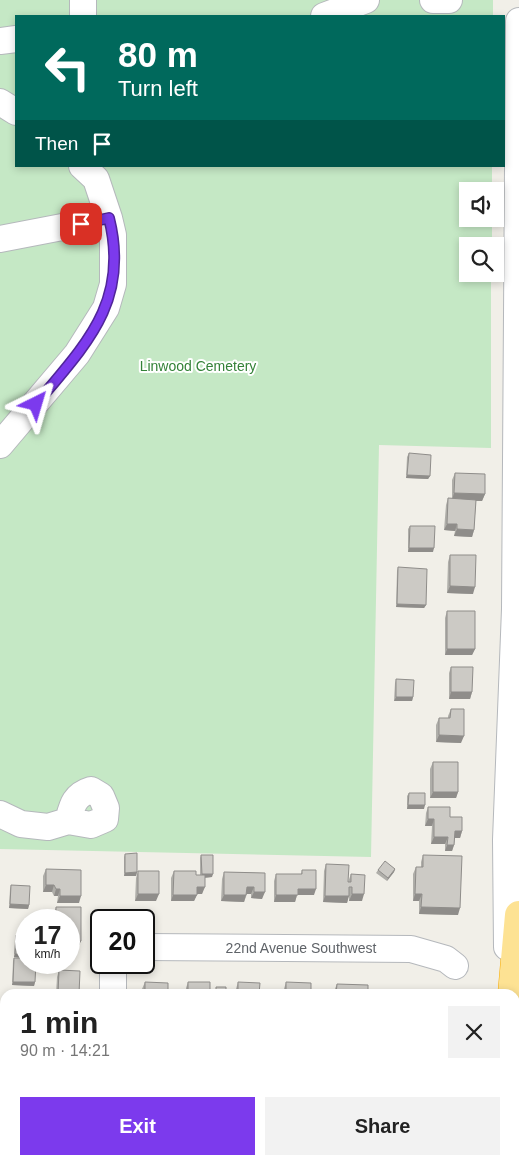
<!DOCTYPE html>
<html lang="en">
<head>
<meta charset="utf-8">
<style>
	body { margin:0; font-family:Arial,sans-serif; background:#f2f2f2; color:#222; height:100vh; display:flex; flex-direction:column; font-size:19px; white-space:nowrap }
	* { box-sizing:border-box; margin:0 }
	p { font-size:16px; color:#767676 }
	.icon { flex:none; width:28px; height:28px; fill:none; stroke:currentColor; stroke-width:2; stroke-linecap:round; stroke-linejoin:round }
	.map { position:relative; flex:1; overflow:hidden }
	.sheet { position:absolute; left:0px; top:989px; width:520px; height:176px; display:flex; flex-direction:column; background:#fff; border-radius:15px 15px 0 0; box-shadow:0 2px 8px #0003 }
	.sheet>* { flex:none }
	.hud { position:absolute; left:15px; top:15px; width:490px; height:152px; border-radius:0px; box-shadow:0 2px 8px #0003; background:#00695c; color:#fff; overflow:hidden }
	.tools { position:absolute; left:459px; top:182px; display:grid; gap:10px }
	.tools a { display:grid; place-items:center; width:45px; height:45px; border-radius:0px; background:#fff; box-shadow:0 2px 8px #0003; font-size:25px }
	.speed { position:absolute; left:15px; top:909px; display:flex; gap:10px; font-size:25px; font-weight:700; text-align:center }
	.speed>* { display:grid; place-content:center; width:65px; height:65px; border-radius:50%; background:#fff; box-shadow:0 2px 8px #0003; line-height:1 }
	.speed small { font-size:12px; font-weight:400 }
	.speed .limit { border:2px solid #111; border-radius:8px; background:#fff; color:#111 }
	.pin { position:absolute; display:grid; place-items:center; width:42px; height:42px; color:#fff; margin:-21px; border-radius:10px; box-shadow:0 2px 8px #0006 }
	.me { position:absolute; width:55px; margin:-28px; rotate:40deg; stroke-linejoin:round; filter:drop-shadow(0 0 4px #0008) }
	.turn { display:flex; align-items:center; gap:18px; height:105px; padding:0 20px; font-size:22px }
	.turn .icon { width:65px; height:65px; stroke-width:2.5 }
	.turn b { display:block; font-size:35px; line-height:42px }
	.then { display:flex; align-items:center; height:48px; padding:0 20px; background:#0003; gap:10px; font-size:19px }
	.round { display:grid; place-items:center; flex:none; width:52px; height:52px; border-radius:0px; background:#f2f2f2 }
	.headline { display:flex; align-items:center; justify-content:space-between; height:85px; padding:0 20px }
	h1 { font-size:30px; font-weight:800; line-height:38px }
	.cta { display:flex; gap:10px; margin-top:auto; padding:10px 20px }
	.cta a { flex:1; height:58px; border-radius:0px; background:#7c3aed; color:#fff; font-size:20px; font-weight:800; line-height:58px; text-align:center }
	.cta a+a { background:#f2f2f2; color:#222 }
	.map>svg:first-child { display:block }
	.green { fill:#c5e8c5 }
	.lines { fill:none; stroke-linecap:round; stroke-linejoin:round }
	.minor-casing { stroke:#b5b8bc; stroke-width:28 }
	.major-casing { stroke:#f2c960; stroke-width:29 }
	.highway-casing { stroke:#f9ab00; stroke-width:29 }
	.minor { stroke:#fff; stroke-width:26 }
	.major { stroke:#fff2af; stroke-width:28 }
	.highway { stroke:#fde293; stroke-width:28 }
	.wall { fill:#afaea9 }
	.shaded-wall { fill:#8f8d8a }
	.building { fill:#cccac5; stroke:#8f8d8a }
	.route-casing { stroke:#51269a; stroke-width:12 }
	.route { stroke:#7c3aed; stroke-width:9 }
	.labels { text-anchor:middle; stroke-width:4; stroke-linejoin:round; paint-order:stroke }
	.park-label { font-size:14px; fill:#348238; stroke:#fff }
	.street-label { font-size:14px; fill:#5f6368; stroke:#fff }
</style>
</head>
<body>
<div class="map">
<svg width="519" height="1164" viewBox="0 0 519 1164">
	<rect width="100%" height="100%" fill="#f1efe8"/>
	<!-- green -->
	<path class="green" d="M 0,0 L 493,0 L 493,16 L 16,16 L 16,166 L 492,166 L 492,191 L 468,191 L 468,219 L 492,219 L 492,246 L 468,246 L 468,274 L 491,274 L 491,448 L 379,445 L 371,857 L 0,849 Z"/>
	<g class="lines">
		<defs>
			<path id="minor" d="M 83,0 L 83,16
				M 433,0 L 449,0
				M 324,16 L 366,0
				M 0,41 L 16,39
				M 0,102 L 16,112
				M 0,239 L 109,218
				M 0,445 L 77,354 L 106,308 L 113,284 L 113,235 L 109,218 L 96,179 L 82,166
				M 0,814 L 21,824 L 48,827 L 68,821 L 91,825 L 105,819 L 106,808 L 101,796 L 91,790 C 74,795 72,806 68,821
				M 144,947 L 411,949 L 446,959 L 455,966
				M 507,947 L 506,840 L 515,609 L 519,21
				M 113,994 L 113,962
				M 513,1160 L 513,1164"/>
			<path id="major" d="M 0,1128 L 5,1128
				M 515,1134 L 519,1135"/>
			<path id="highway" d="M 512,994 L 519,915"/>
		</defs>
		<!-- minor casing -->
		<use href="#minor" class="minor-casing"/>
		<!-- major casing -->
		<use href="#major" class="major-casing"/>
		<!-- highway casing -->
		<use href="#highway" class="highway-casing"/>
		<!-- minor -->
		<use href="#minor" class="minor"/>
		<!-- major -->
		<use href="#major" class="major"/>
		<!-- highway -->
		<use href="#highway" class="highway"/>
	</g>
	<!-- wall -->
	<path class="wall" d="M 409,453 L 430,476 L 428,479 L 406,478 L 407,457 Z
		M 455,473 L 485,494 L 482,501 L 476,501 L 474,530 L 472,537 L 454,536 L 455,531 L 444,530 L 446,505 L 448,498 L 452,499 L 452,480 Z
		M 410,526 L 433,552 L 408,552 L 408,529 Z
		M 450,555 L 473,594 L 447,593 L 448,562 Z
		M 398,567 L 426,605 L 424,608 L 396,607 L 397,571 Z
		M 447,611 L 475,649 L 472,655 L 445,655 L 445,618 Z
		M 451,667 L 472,692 L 470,699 L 449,699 L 449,673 Z
		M 396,679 L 413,697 L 412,701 L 394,701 L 395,683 Z
		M 451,709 L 461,743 L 436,742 L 436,725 L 439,718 L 448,718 L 448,716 Z
		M 433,762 L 458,792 L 456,798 L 430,798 L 430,769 Z
		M 409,793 L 424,809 L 407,809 L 407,796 Z
		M 428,807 L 450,817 L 462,831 L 460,838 L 455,838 L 454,845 L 452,851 L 445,851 L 445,844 L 431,844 L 432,826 L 425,826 L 426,813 Z
		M 125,854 L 137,872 L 136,876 L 124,876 L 124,857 Z
		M 201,855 L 212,877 L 205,878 L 202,894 L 197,894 L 194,901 L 171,901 L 171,878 L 174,871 L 196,875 L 200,875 L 200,858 Z
		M 423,855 L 458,915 L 419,914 L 419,901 L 413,901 L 413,874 L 416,867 L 421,867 L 421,862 Z
		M 326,864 L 348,882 L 351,874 L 362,901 L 349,901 L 349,894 L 347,903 L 323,902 L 324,871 Z
		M 46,869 L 79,903 L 57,903 L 58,896 L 54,896 L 52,892 L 43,892 L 43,876 Z
		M 395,869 L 394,872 L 387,881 L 376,873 L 378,870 Z
		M 302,870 L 314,895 L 297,895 L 295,902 L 274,902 L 274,881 L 276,874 L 301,874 Z
		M 138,871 L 156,901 L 135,901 L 136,878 Z
		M 224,872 L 265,873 L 262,899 L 251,898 L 251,894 L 247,894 L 244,902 L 221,901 L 222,879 Z
		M 11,885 L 29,905 L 28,909 L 9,908 L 10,889 Z
		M 56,907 L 81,907 L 81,941 L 78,947 L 69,947 L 69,920 L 54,920 L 54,914 Z
		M 16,935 L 26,958 L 14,957 L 15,938 Z
		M 14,958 L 35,982 L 34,986 L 12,985 L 13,961 Z
		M 59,970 L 79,994 L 56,994 L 57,977 Z
		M 145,982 L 168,994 L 142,994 L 142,989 Z
		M 188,982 L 210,994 L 186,994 L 186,988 Z
		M 238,982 L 259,994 L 236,994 L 236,989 Z
		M 286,982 L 311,992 L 327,994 L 284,994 L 284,989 Z
		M 337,984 L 368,994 L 334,994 L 334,991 Z"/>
	<!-- shaded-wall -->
	<path class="shaded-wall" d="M 407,475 L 430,476 L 428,479 L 406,478 Z
		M 454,493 L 485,494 L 482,501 L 452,500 Z
		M 447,524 L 457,524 L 455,531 L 444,530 Z
		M 457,529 L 474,530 L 472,537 L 454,536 Z
		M 409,548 L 434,548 L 433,552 L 408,552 Z
		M 450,586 L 475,587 L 473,594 L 447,593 Z
		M 397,604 L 426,605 L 424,608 L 396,607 Z
		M 447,649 L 475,649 L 472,655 L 445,655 Z
		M 451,692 L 472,692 L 470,699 L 449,699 Z
		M 396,697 L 413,697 L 412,701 L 394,701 Z
		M 439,735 L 464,736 L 461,743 L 436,742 Z
		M 433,792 L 458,792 L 456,798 L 430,798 Z
		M 408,805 L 425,805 L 424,809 L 407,809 Z
		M 428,819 L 434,819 L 432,826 L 425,826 Z
		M 455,831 L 462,831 L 460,838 L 452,838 Z
		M 434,837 L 448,837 L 445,844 L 431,844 Z
		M 447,845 L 454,845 L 452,851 L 445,851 Z
		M 395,869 L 394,872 L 387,881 L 388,878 Z
		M 137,872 L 136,876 L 124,876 L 125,873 Z
		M 202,874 L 213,874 L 212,877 L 200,878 Z
		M 46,885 L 54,885 L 52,892 L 43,892 Z
		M 197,887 L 205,887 L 202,894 L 194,894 Z
		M 247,887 L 254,887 L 251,894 L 244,894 Z
		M 56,889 L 60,889 L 58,896 L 54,896 Z
		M 298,889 L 316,889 L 314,895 L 297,895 L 295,902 L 274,902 L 276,895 Z
		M 254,892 L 265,892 L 262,899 L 251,898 Z
		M 138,894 L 159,894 L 156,901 L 135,901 Z
		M 352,894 L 364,894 L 362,901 L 349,901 Z
		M 415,894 L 422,894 L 419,901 L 413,901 Z
		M 173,895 L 197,895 L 194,901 L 171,901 Z
		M 224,895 L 246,895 L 244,902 L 221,901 Z
		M 60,896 L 81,896 L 79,903 L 57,903 Z
		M 325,896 L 349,896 L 347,903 L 323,902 Z
		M 10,904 L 29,905 L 28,909 L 9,908 Z
		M 421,907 L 460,908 L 458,915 L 419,914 Z
		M 69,941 L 81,941 L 78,947 L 69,947 Z
		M 15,954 L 26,954 L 26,958 L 14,957 Z
		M 13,982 L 35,982 L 34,986 L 12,985 Z"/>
	<!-- building -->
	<path class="building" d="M 409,453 L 431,455 L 430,476 L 407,475 Z
		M 455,473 L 485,474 L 485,494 L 454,493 Z
		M 448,498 L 476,500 L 474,530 L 457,529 L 457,524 L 447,524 Z
		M 410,526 L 435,526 L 434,548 L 409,548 Z
		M 450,555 L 476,555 L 475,587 L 450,586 Z
		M 398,567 L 427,569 L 426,605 L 397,604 Z
		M 447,611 L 475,611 L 475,649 L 447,649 Z
		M 451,667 L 473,667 L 472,692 L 451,692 Z
		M 396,679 L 414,680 L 413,697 L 396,697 Z
		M 451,709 L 464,709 L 464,736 L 439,735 L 439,718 L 450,718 Z
		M 433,762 L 458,762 L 458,792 L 433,792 Z
		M 409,793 L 425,793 L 425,805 L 408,805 Z
		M 428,807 L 450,807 L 450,817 L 462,817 L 462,831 L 455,831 L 454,845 L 447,845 L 448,837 L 434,837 L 434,819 L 428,819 Z
		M 137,853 L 137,872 L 125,873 L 125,854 Z
		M 201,855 L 213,855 L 213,874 L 202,874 Z
		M 423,855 L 462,856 L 460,908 L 421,907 L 422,894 L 415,894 L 416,867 L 423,867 Z
		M 385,861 L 395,869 L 388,878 L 378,870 Z
		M 326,864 L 349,865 L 348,882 L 351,882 L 351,874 L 365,875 L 364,894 L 352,894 L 352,887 L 349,887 L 349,896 L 325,896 Z
		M 46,869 L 81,870 L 81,896 L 60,896 L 60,889 L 56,889 L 54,885 L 46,885 Z
		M 302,870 L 316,870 L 316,889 L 298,889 L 298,895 L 276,895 L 276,874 L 302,874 Z
		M 138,871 L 159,871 L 159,894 L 138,894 Z
		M 174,871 L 196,871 L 196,875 L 205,875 L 205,887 L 197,887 L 197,895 L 173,895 Z
		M 224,872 L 265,873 L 265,892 L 254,892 L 254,887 L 247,887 L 246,895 L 224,895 Z
		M 11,885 L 30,886 L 29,905 L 10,904 Z
		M 56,907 L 81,907 L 81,941 L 69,941 L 69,920 L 56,920 Z
		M 16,935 L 26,935 L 26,954 L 15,954 Z
		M 14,958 L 26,958 L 26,962 L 36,962 L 35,982 L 13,982 Z
		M 59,970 L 80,971 L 79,994 L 58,994 Z
		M 145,982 L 168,983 L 168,994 L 145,994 Z
		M 188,982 L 210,982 L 210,994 L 188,994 Z
		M 238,982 L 260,983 L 259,994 L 238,994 Z
		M 286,982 L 311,983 L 311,992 L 327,992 L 327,994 L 286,994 Z
		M 337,984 L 368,985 L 368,994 L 336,994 Z
		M 216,987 L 226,987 L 226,994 L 216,994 Z"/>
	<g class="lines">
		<defs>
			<path id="route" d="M 36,404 C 86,344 130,302 109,218 L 81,224"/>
		</defs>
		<!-- route casing -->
		<use href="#route" class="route-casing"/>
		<!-- route -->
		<use href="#route" class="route"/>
	</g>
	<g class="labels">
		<!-- park labels -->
		<g class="park-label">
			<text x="198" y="371">Linwood Cemetery</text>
		</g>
		<!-- street labels -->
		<g class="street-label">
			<text x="301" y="953">22nd Avenue Southwest</text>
		</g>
	</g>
</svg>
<div class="tools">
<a><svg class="icon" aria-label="sound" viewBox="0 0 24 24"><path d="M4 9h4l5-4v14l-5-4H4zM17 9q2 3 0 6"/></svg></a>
<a><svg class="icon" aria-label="search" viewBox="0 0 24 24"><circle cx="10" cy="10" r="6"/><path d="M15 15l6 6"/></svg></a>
</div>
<div class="speed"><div>17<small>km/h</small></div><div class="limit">20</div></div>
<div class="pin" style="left:81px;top:224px;background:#d93025"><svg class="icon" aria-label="arrive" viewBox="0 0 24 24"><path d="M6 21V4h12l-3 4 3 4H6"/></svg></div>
<svg class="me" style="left:36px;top:404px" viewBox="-20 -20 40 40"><path d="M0-17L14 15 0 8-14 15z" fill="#7c3aed" stroke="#fff" stroke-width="4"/></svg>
<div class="hud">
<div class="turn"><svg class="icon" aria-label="left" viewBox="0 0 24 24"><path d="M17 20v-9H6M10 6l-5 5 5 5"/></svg><div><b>80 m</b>Turn left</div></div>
<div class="then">Then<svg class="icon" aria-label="arrive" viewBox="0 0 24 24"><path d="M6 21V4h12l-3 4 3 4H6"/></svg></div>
</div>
<section class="sheet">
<div class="headline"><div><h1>1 min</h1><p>90 m · 14:21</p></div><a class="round"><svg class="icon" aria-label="close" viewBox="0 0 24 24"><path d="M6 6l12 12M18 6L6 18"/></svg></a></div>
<div class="cta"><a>Exit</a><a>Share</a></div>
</section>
</div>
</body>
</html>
